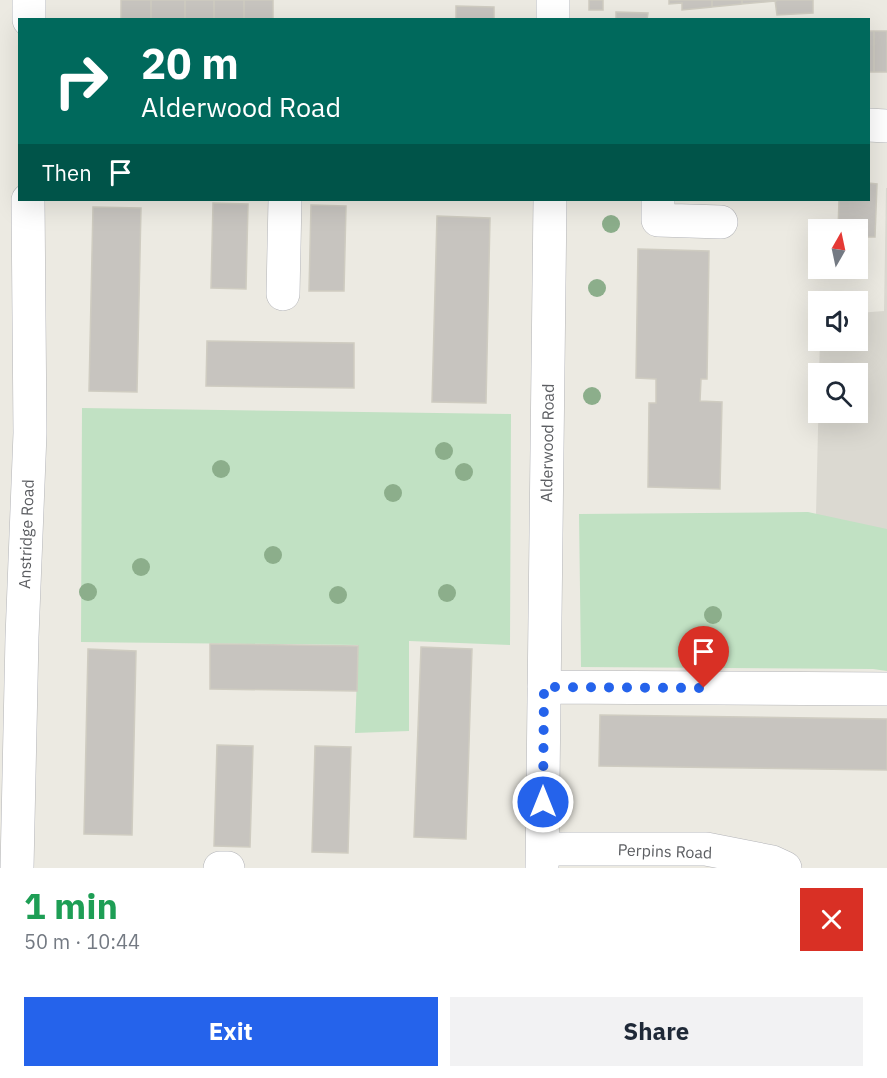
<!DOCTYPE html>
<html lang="en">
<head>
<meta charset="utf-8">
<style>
	body { margin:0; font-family:"IBM Plex Sans",sans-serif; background:#f2f2f3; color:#1f2937; height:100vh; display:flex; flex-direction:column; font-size:22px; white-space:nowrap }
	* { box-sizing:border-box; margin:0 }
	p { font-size:20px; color:#747a83 }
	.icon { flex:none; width:33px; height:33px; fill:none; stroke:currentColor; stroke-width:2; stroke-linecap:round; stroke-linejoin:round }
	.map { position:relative; height:868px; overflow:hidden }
	.sheet { display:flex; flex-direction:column; background:#fff; flex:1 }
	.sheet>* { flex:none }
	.guide { position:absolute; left:18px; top:18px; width:852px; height:183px; border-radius:0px; box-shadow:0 6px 24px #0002; background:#00695c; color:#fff; overflow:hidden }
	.needle { width:39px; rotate:9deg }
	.tools { position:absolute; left:808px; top:219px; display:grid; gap:12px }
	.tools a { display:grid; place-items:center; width:60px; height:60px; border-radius:0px; background:#fff; box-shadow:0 6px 24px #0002; font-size:30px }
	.pin { position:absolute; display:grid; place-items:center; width:51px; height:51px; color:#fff; margin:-62px -26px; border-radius:50% 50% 50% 0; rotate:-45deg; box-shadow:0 0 6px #0007 }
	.pin .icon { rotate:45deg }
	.me { position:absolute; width:66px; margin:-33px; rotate:0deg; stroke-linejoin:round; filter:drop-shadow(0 0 4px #0008) }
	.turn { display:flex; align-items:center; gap:21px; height:126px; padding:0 24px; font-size:27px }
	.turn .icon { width:78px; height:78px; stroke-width:2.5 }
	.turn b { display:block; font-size:42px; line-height:51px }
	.then { display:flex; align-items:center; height:57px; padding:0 24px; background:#0003; gap:12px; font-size:22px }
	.round { display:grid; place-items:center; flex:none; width:63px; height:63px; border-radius:0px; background:#f2f2f3 }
	.summary { display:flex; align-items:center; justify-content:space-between; height:102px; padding:0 24px }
	h1 { font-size:36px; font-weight:700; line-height:45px; color:#1e9e55 }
	.action { display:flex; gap:12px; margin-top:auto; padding:12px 24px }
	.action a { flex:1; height:69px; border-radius:0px; background:#2563eb; color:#fff; font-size:24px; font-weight:700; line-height:69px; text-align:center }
	.action a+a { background:#f2f2f3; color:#1f2937 }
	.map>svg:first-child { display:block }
	.education { fill:#dbd9d1 }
	.grass { fill:#c1e1c3 }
	.building { fill:#c7c4bf; stroke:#cfccc1; stroke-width:1.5 }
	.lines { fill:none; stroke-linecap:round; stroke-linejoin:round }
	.minor-casing { stroke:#b3b4b8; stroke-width:34 }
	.minor { stroke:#fff; stroke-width:33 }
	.tree { fill:#8cae8b }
	.route { stroke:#2563eb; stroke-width:10; stroke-dasharray:0 18 }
	.labels { text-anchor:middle; stroke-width:4.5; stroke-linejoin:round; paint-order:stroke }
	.street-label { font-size:16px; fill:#5b5d61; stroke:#fff }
</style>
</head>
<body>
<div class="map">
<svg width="887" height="868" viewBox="0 0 887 868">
	<rect width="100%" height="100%" fill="#eceae2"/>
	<!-- education -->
	<path class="education" d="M 886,188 L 887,188 L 887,534 L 816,515 L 819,387 L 819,412 L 858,412 L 858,374 L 819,373 L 820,341 L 858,340 L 858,313 L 884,311 Z"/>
	<!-- grass -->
	<path class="grass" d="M 82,408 L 511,414 L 510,645 L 409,641 L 409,731 L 355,733 L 358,645 L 81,642 Z
		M 808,512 L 887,529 L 887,671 L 873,669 L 581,667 L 579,514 Z"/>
	<!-- building -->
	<path class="building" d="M 121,0 L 151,0 L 151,20 L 121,20 Z
		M 151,0 L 185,0 L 185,20 L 151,20 Z
		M 185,0 L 214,0 L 214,20 L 185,20 Z
		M 214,0 L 244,0 L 244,20 L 214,20 Z
		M 244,0 L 273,0 L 273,20 L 244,20 Z
		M 589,0 L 603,0 L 603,10 L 589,10 Z
		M 669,0 L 712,0 L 712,7 L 682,10 L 682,3 L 669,4 Z
		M 712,0 L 742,0 L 742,4 L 712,7 Z
		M 742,0 L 775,0 L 776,1 L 742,4 Z
		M 775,0 L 813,0 L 813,13 L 777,15 Z
		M 456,6 L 494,7 L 494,20 L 456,20 Z
		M 616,12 L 648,13 L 647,20 L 616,20 Z
		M 868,31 L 874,31 L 874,72 L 868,72 Z
		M 874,31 L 887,31 L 887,72 L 874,72 Z
		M 868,183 L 877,184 L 875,237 L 858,237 L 858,230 L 838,230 L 839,200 L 868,200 Z
		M 213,203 L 248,204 L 246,289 L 211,288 Z
		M 311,205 L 346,206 L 344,291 L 309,291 Z
		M 93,207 L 141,208 L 137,392 L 89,391 Z
		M 437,216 L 490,218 L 486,403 L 432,402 Z
		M 638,249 L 709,251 L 707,379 L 701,379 L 700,401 L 722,402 L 720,489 L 648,487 L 649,403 L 656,403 L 656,379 L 636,378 Z
		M 207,341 L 354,343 L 354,388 L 206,386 Z
		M 210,644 L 358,646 L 357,691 L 210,689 Z
		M 421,647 L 472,649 L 466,839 L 414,837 Z
		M 88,649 L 136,651 L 132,835 L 84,834 Z
		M 600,715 L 887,719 L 887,770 L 599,766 Z
		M 217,745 L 253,746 L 250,847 L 214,846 Z
		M 315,746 L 351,747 L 348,853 L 312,852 Z"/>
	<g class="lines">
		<defs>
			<path id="minor" d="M 29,20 L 29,0
				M 553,20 L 553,0
				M 868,125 L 887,126
				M 658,200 L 658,220 L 721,222
				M 283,294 L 285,200
				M 544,687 L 887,689
				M 543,849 L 706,849 L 772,862 L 785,868
				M 17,868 L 22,637 L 30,433 L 28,200
				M 220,868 L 228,868
				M 542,868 L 550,200"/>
		</defs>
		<!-- minor casing -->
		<use href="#minor" class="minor-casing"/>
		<!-- minor -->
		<use href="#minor" class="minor"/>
	</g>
	<!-- trees -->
	<g class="tree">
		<circle cx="611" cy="224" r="9"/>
		<circle cx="597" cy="288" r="9"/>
		<circle cx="592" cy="396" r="9"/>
		<circle cx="444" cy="451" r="9"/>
		<circle cx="221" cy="469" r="9"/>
		<circle cx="464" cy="472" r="9"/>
		<circle cx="393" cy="493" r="9"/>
		<circle cx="273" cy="555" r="9"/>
		<circle cx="141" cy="567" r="9"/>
		<circle cx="88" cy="592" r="9"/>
		<circle cx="447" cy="593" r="9"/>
		<circle cx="338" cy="595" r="9"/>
		<circle cx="713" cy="615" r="9"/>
	</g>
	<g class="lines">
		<!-- route -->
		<path class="route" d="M 543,802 L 544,687 L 704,688"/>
	</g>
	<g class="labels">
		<!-- street labels -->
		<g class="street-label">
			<text transform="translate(547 443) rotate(-89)" y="6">Alderwood Road</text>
			<text transform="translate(26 534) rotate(-88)" y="6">Anstridge Road</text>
			<text transform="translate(665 851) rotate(2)" y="6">Perpins Road</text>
		</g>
	</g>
</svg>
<div class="tools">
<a><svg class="needle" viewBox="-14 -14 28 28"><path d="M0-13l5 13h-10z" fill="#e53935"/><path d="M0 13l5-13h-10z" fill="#747a83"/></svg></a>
<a><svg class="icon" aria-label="sound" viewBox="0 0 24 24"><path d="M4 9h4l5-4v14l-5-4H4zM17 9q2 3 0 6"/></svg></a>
<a><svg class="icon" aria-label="search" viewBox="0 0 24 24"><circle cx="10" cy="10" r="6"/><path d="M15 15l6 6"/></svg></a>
</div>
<div class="pin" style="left:704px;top:688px;background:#d93025"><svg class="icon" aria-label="arrive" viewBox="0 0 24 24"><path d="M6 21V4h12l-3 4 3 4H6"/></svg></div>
<svg class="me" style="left:543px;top:802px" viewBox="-20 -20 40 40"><circle r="17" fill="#2563eb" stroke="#fff" stroke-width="3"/><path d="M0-11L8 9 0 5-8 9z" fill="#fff"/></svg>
<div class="guide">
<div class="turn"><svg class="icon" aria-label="right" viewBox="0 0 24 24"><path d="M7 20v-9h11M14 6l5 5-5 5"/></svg><div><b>20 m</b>Alderwood Road</div></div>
<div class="then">Then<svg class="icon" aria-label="arrive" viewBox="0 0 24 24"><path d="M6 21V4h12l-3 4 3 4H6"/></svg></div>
</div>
</div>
<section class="sheet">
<div class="summary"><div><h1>1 min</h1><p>50 m · 10:44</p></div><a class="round" style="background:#d93025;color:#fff"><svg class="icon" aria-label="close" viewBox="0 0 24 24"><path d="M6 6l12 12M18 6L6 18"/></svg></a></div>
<div class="action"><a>Exit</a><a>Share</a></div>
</section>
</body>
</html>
